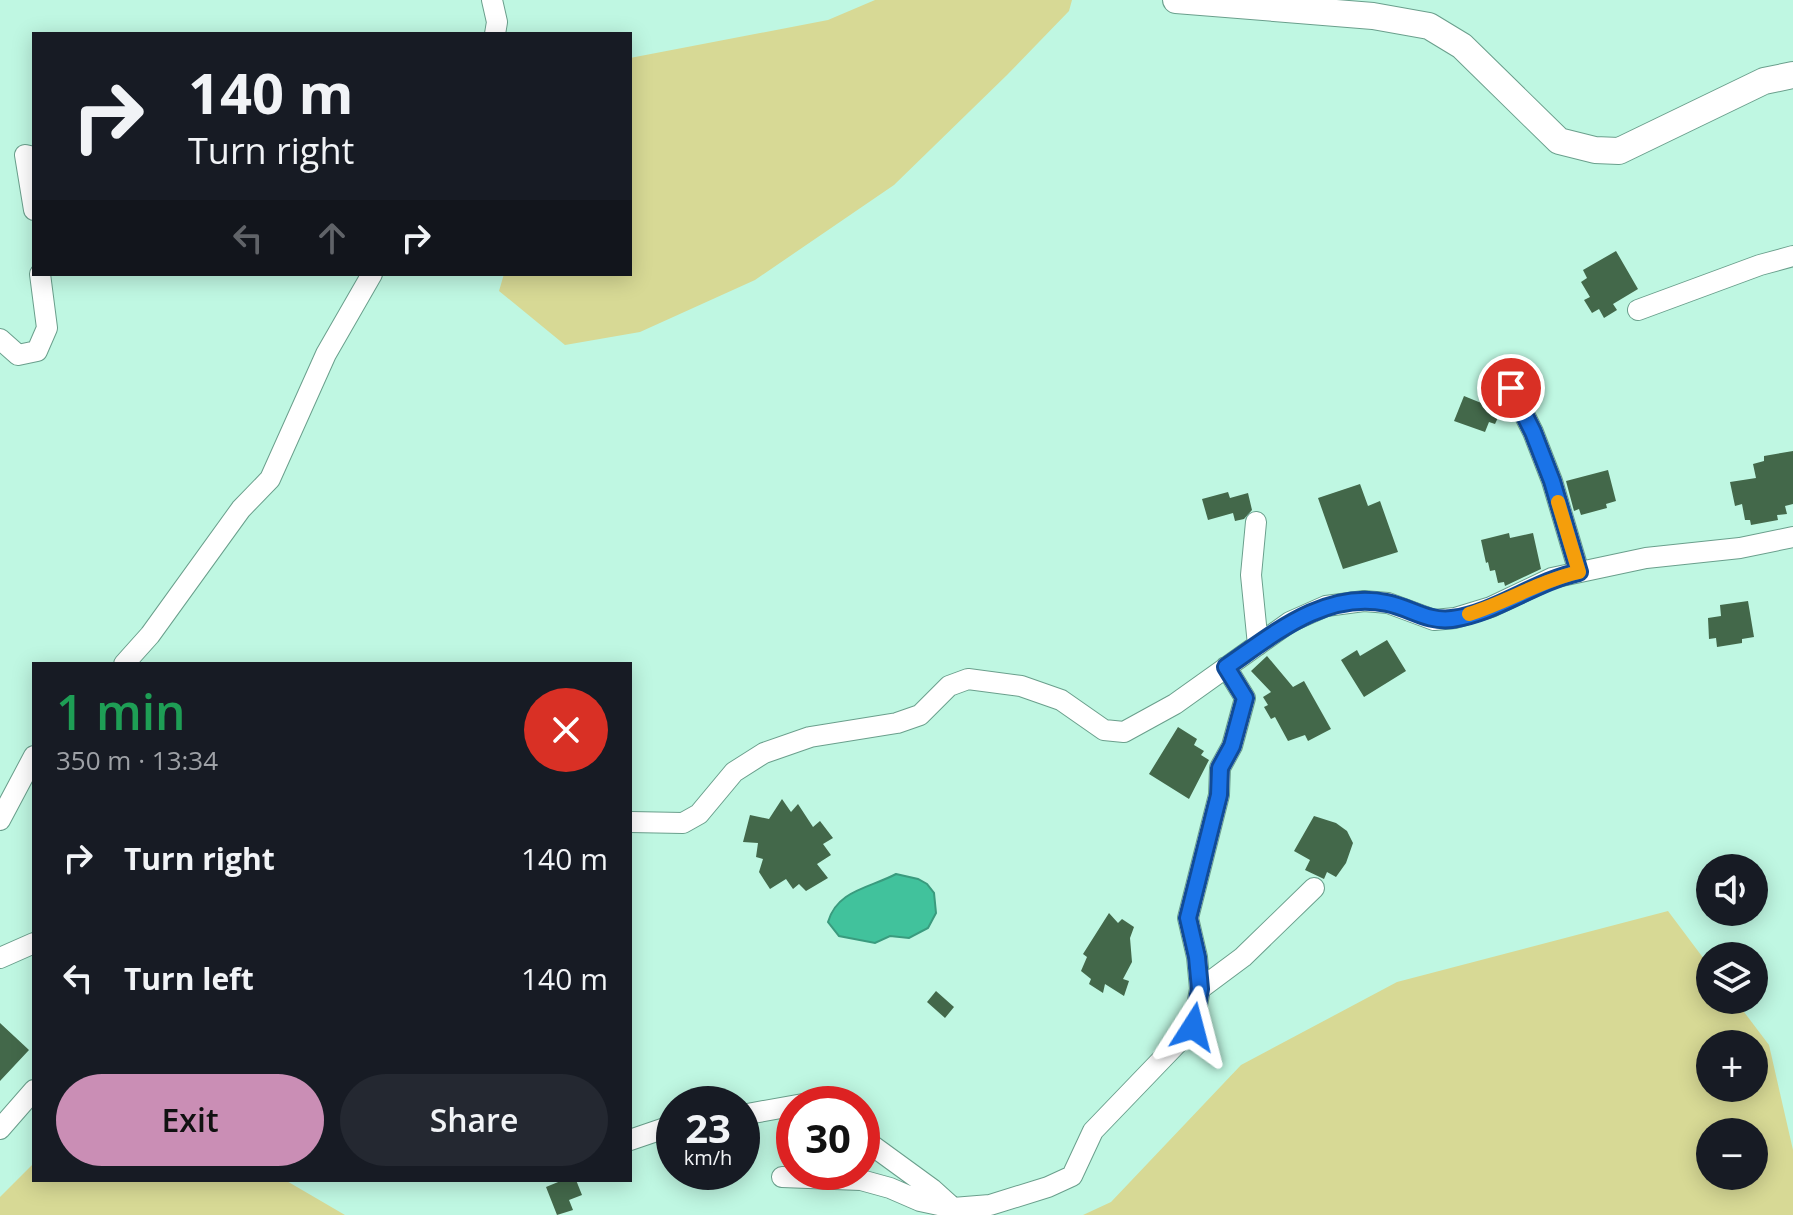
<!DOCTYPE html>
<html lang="en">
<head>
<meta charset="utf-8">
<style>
	body { margin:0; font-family:"Open Sans",sans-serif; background:#242831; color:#f1f3f6; height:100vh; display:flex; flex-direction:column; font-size:30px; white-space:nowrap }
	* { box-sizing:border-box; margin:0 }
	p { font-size:26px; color:#9ea1a6 }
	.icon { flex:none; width:44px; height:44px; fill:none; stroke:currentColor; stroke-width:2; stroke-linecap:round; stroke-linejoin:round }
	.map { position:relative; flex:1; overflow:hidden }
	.sheet { position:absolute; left:32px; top:662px; width:600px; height:520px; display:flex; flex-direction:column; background:#171b24; border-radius:0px; box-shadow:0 4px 20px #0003 }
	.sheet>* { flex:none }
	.guide { position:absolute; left:32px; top:32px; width:600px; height:244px; border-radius:0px; box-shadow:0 4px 20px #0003; background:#171b24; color:#f1f3f6; overflow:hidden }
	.tools { position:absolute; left:1696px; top:854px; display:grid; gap:16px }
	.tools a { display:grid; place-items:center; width:72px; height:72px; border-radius:50%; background:#171b24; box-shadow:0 4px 20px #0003; font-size:40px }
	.speed { position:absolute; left:656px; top:1086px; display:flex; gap:16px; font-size:40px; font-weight:700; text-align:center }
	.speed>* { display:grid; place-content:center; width:104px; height:104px; border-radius:50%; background:#171b24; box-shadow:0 4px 20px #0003; line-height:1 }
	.speed small { font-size:20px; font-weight:400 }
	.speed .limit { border:12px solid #d22; background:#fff; color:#111 }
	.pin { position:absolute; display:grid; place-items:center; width:68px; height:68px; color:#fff; margin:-34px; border:4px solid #fff; border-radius:50%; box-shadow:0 2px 8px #0007 }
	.me { position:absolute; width:88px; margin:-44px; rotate:9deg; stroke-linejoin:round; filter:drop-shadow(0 0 6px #0008) }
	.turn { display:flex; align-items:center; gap:28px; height:168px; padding:0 24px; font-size:36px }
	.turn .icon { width:104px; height:104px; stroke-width:2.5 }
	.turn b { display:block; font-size:56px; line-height:68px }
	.lanes { display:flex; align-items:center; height:76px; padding:0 24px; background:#0003; justify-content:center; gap:40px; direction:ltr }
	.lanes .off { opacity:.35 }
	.round { display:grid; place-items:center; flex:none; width:84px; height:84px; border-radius:42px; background:#242831 }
	.head { display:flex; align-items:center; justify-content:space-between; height:136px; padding:0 24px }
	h1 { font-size:48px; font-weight:600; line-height:60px; color:#1e9e55 }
	.button { display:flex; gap:16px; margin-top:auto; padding:16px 24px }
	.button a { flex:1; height:92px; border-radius:48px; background:#ca8eb5; color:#111; font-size:32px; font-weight:600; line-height:92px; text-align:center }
	.button a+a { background:#242831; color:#f1f3f6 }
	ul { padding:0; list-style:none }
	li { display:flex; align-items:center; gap:24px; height:120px; padding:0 24px }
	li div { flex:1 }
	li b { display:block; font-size:30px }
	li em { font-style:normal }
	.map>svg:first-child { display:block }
	.green { fill:#d7d995; fill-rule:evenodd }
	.water { fill:#41c29c; stroke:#3a9b7e; stroke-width:2 }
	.building { fill:#43684a }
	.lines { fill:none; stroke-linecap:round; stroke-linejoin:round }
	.minor-casing { stroke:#6a9f8c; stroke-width:22 }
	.secondary-casing { stroke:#6a9f8c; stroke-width:28 }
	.minor { stroke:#fff; stroke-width:20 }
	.secondary { stroke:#fff; stroke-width:26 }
	.route-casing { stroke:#114b97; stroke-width:20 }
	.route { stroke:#1a73e8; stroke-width:14 }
	.slow { stroke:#f59e0b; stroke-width:14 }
</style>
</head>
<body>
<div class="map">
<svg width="1793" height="1215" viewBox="0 0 1793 1215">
	<rect width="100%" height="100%" fill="#bff7e2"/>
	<!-- green -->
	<path class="green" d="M 875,0 L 1072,0 L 1069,11 L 1007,75 L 894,185 L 755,280 L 640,332 L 565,345 L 499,291 L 504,274 L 630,274 L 630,58 L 828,20 Z
		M 1668,911 L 1710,967 L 1710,1000 L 1735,1000 L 1769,1045 L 1793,1150 L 1793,1215 L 1083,1215 L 1111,1202 L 1241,1065 L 1397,982 ZM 1710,1044 L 1754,1044 L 1754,1088 L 1710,1088 ZM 1710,1132 L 1754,1132 L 1754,1176 L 1710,1176 Z
		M 34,1163 L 34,1180 L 285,1180 L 345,1215 L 0,1215 L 0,1197 Z"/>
	<!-- water -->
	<path class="water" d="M 896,874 L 918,879 L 927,884 L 934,893 L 936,913 L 928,928 L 909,938 L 890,936 L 875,943 L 839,936 L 828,922 C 837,890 870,888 896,874 Z"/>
	<!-- building -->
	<path class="building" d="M 1616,251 L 1638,289 L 1613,304 L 1617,310 L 1604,318 L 1599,309 L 1592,313 L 1584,300 L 1590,297 L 1581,282 L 1587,278 L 1583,270 Z
		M 1464,396 L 1501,411 L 1495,424 L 1489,422 L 1485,432 L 1454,421 Z
		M 1793,451 L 1793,504 L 1785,506 L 1787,514 L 1777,515 L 1778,520 L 1751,525 L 1750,520 L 1745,520 L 1742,504 L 1735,506 L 1730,482 L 1756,478 L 1753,464 L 1764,461 L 1764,456 Z
		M 1608,470 L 1616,501 L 1606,504 L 1607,508 L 1581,515 L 1579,509 L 1574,511 L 1566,481 Z
		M 1360,484 L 1368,506 L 1380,501 L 1398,552 L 1343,569 L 1318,498 Z
		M 1228,492 L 1230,498 L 1248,493 L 1252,510 L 1244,519 L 1235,521 L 1233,513 L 1208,520 L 1202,499 Z
		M 1509,533 L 1510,538 L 1533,533 L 1541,569 L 1505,586 L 1504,582 L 1498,583 L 1495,570 L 1490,571 L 1488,562 L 1486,563 L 1481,540 Z
		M 1748,601 L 1754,637 L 1742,639 L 1742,643 L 1717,647 L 1716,638 L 1709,639 L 1708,618 L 1721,616 L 1720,605 Z
		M 1387,640 L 1406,671 L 1364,697 L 1341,660 L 1357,650 L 1360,656 Z
		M 1267,656 L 1293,687 L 1304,681 L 1331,729 L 1308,741 L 1305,735 L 1288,741 L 1275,717 L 1271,719 L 1264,707 L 1268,705 L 1263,697 L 1271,692 L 1251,671 Z
		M 1178,727 L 1197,739 L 1194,745 L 1204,751 L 1201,755 L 1209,760 L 1189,799 L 1149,774 Z
		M 782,799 L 791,812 L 798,804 L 813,827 L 820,821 L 833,838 L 823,844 L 831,855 L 817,864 L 828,878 L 806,891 L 799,884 L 793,889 L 786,879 L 770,889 L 759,872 L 763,859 L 756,857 L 758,843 L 743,842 L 750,815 L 769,819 Z
		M 1314,816 L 1336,823 L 1347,831 L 1353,843 L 1346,863 L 1336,877 L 1327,872 L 1324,879 L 1305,870 L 1310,860 L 1294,851 Z
		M 1109,913 L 1118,923 L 1122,919 L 1134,927 L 1130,938 L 1132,962 L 1123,979 L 1129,981 L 1124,996 L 1105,984 L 1103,993 L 1089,984 L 1091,979 L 1081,971 L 1087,957 L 1083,954 Z
		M 936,991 L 954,1007 L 945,1018 L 927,1002 Z
		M 0,1023 L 29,1050 L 0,1081 Z
		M 563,1180 L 576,1180 L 582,1195 L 569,1200 L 573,1210 L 557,1215 L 546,1187 Z"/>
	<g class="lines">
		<defs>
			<path id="minor" d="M 492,0 L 497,22 L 495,34
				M 34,157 L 25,155 L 34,210
				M 1638,310 L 1760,265 L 1793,256
				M 0,339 L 18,355 L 37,351 L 47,328 L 40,274
				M 1511,388 L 1533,432 L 1552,481 L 1579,572
				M 1256,522 L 1251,575 L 1258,645
				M 124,664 L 150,635 L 241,509 L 270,479 L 326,354 L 372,274
				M 1226,667 L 1245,698 L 1232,746 L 1220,768 L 1219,795 L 1188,918 L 1197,957 L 1200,989 L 1243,957 L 1314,888
				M 0,820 L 34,756
				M 630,822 L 683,823 L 699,814 L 734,772 L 764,753 L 810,737 L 897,723 L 920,715 L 949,686 L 968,679 L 1021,686 L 1061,700 L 1104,730 L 1124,732 L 1175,704 L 1290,622 L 1326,606 L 1364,601 L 1388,603 L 1434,620 L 1455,618 L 1491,607 L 1552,578 L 1646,558 L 1740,548 L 1793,537
				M 0,958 L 34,943
				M 742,1115 L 803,1104
				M 0,1129 L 34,1090
				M 862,1138 L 932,1189 L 953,1208 L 990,1205 L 1048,1187 L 1072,1176 L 1093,1131 L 1193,1027 L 1200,989
				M 630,1140 L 674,1125
				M 782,1177 L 861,1180 L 890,1188 L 920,1201 L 953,1208"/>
			<path id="secondary" d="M 1176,0 L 1373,16 L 1429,26 L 1462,46 L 1559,141 L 1595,150 L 1619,151 L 1764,81 L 1793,75"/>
		</defs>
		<!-- minor casing -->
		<use href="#minor" class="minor-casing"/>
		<!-- secondary casing -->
		<use href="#secondary" class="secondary-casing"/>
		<!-- minor -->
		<use href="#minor" class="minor"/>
		<!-- secondary -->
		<use href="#secondary" class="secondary"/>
	</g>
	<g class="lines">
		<defs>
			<path id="route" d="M 1193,1027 L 1200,989 L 1197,957 L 1188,918 L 1219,795 L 1220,768 L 1232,746 L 1245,698 L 1226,667 C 1274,634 1325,590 1387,603 C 1411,608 1427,622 1452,619 C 1496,613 1534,582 1579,572 L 1552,481 L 1533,432 L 1511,388"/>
		</defs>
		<!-- route casing -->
		<use href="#route" class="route-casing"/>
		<!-- route -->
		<use href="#route" class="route"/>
		<!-- slow -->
		<path class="slow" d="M 1469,614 C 1507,602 1540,581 1579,572 L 1558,502"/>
	</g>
</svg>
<div class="tools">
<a><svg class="icon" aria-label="sound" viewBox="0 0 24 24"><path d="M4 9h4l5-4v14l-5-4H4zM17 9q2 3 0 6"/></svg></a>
<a><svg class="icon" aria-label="layers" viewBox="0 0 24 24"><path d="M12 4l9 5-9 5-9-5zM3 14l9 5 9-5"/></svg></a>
<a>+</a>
<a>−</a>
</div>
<div class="speed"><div>23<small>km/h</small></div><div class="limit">30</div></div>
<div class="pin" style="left:1511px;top:388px;background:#d93025"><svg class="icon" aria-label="arrive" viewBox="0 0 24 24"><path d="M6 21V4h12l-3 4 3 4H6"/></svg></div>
<svg class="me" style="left:1193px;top:1027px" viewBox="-20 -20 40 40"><path d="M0-17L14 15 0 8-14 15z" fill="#1a73e8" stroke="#fff" stroke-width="4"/></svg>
<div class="guide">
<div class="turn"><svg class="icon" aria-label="right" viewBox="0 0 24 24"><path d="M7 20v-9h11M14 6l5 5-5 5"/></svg><div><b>140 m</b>Turn right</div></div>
<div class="lanes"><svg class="icon off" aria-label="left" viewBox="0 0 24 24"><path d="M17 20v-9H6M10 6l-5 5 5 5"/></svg><svg class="icon off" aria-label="ahead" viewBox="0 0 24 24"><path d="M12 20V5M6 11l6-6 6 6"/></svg><svg class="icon" aria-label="right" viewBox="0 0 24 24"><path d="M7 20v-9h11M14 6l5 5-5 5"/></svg></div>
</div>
<section class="sheet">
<div class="head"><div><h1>1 min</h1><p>350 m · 13:34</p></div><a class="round" style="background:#d93025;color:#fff"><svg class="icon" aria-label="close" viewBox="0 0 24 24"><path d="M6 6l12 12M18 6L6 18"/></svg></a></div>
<ul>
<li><svg class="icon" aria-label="right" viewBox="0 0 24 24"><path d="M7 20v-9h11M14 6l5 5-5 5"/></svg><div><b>Turn right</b></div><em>140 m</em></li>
<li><svg class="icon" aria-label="left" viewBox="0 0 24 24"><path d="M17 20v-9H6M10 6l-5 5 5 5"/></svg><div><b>Turn left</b></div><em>140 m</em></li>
</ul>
<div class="button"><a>Exit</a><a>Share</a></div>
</section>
</div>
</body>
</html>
